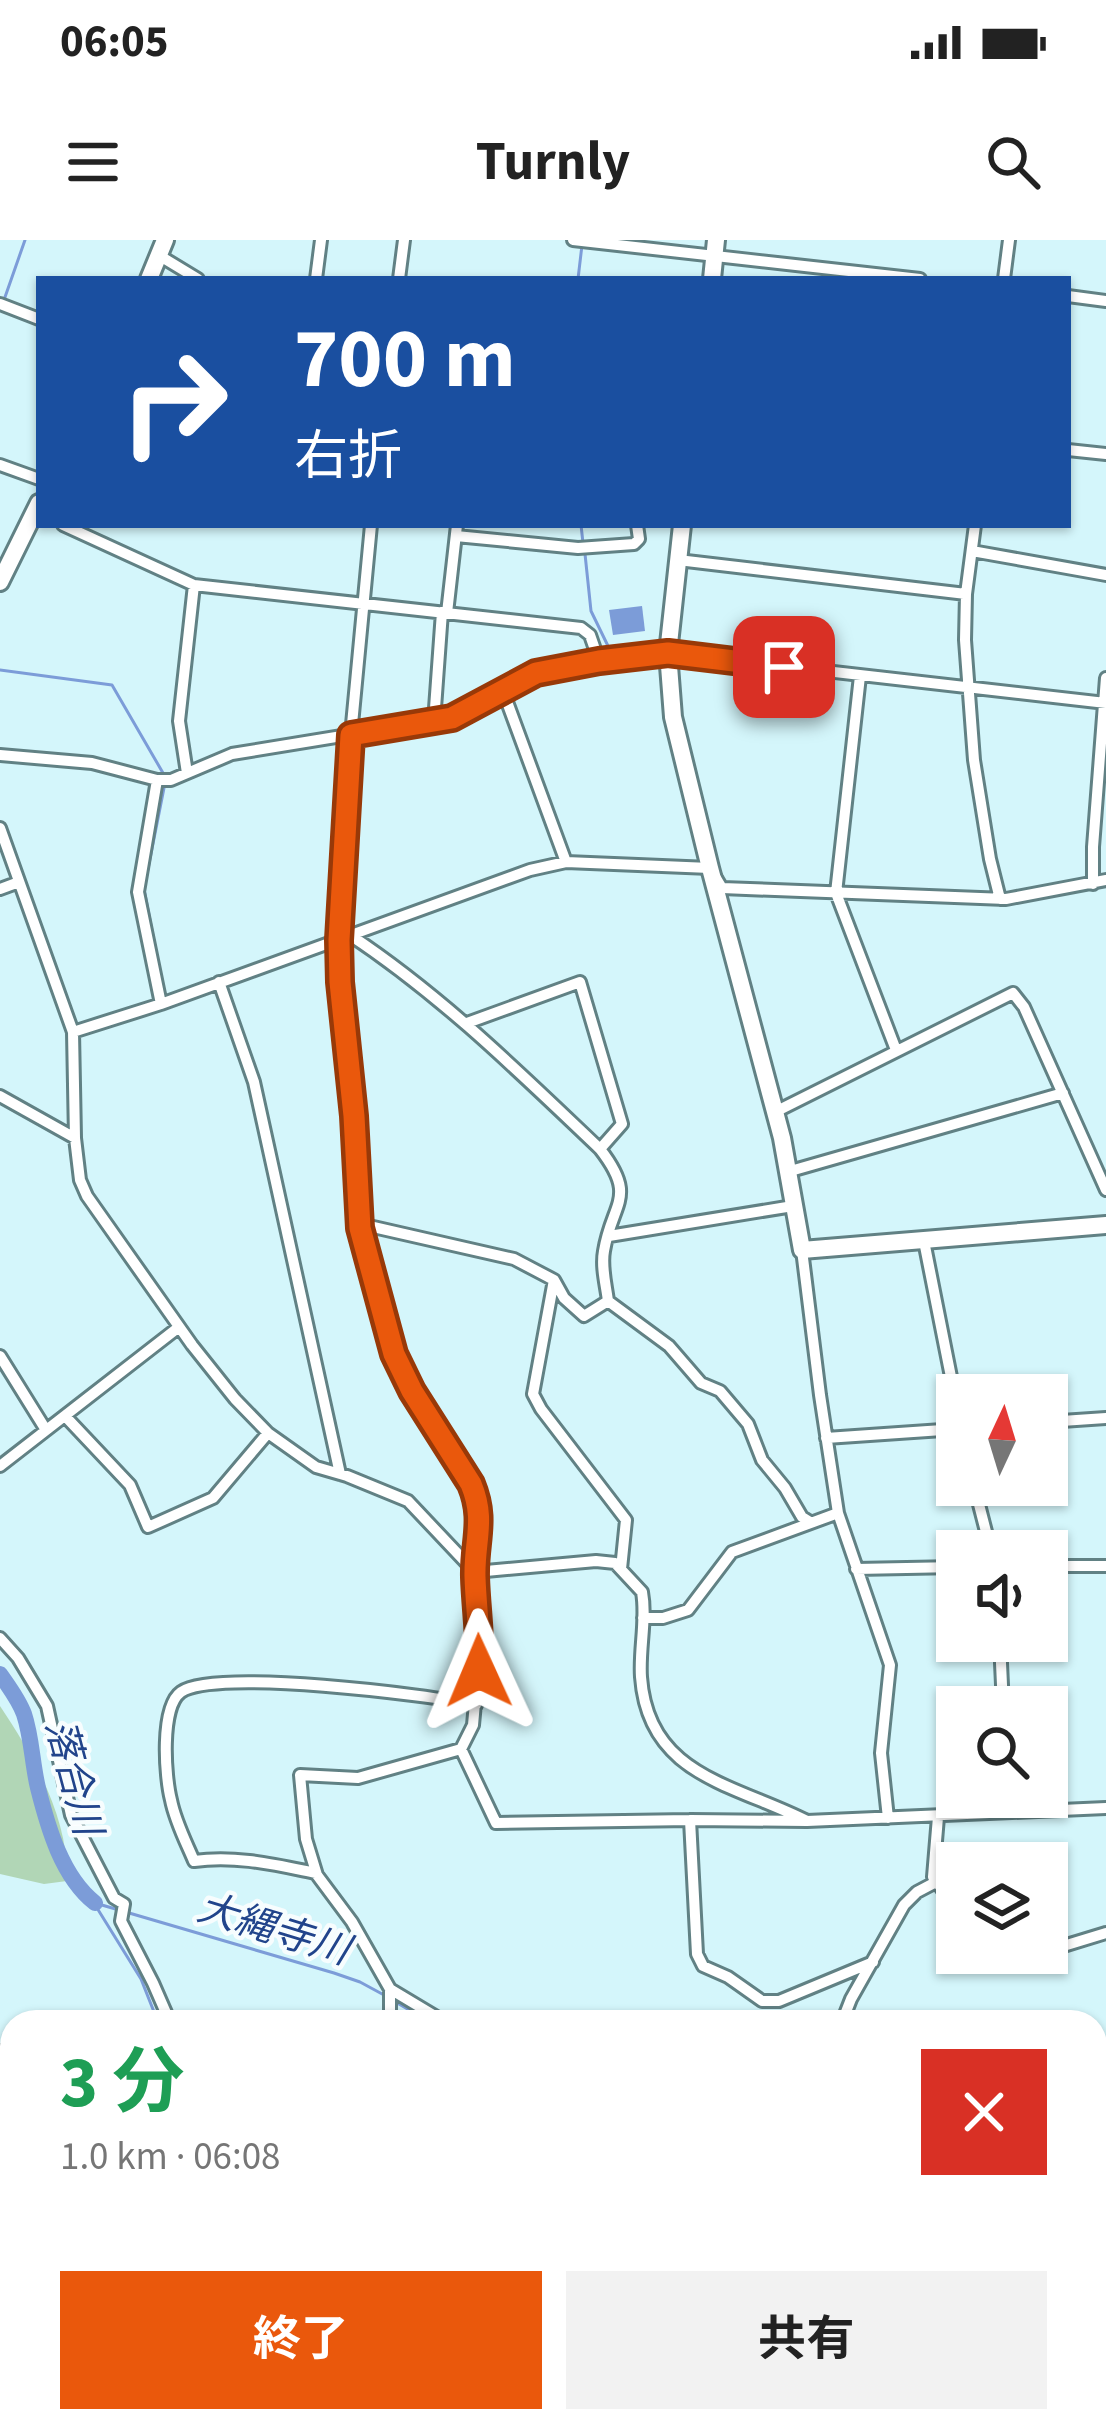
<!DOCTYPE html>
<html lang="ja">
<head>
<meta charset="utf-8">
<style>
	body { margin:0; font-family:"Source Sans 3","Noto Sans JP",sans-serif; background:#f2f2f2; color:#222; height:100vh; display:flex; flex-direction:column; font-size:45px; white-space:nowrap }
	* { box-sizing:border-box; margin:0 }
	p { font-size:39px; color:#767676 }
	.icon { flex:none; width:66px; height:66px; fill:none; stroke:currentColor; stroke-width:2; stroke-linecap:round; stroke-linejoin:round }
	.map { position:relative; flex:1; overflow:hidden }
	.drawer { position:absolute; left:0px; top:1770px; width:1107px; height:423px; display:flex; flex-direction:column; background:#fff; border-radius:36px 36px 0 0; box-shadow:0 3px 9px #0004 }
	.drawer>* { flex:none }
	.guide { position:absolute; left:36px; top:36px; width:1035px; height:252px; border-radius:0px; box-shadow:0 3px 9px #0004; background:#1a4fa0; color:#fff; overflow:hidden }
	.needle { width:78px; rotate:4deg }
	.buttons { position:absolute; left:936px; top:1134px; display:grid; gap:24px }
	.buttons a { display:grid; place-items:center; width:132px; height:132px; border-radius:0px; background:#fff; box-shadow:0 3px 9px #0004; font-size:60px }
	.pin { position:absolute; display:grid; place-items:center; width:102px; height:102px; color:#fff; margin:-51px; border-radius:24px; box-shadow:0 6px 18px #0006 }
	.me { position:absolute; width:132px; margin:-66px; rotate:359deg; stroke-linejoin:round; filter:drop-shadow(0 0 9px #0008) }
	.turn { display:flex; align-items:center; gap:42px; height:252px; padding:0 60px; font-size:54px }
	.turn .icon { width:156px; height:156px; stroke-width:2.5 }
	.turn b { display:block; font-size:84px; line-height:102px }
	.round { display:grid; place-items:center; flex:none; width:126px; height:126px; border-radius:0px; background:#f2f2f2 }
	.summary { display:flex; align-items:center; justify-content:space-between; height:204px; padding:0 60px }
	h1 { font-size:72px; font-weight:700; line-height:90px; color:#1e9e55 }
	.cta { display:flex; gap:24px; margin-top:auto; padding:24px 60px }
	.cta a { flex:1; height:138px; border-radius:0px; background:#ea580c; color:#fff; font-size:48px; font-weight:700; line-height:138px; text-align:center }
	.cta a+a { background:#f2f2f2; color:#222 }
	.status { display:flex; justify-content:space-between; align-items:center; height:84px; padding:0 60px; background:#fff; direction:ltr }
	.status svg { height:33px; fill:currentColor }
	header { display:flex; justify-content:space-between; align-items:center; height:156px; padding:0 60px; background:#fff; font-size:54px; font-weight:700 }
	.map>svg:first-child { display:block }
	.green { fill:#b1d6b6 }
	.water { fill:#7c9cd8 }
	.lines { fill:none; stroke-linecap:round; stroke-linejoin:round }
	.stream { stroke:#7c9cd8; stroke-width:3 }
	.river { stroke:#7c9cd8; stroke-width:16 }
	.street-casing { stroke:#618184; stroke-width:16 }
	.secondary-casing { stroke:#618184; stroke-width:22 }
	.street { stroke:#fff; stroke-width:10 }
	.secondary { stroke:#fff; stroke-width:16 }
	.route-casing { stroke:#983908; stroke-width:30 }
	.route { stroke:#ea580c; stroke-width:21 }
	.labels { text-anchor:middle; stroke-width:9; stroke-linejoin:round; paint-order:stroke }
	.water-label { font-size:39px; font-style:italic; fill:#21448b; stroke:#f7fdfe }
</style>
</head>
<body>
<div class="status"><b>06:05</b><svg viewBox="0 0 49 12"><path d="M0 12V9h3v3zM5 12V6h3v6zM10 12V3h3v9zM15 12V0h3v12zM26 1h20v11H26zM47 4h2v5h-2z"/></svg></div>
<header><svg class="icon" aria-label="menu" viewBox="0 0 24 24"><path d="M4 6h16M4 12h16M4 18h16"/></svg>Turnly<svg class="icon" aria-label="search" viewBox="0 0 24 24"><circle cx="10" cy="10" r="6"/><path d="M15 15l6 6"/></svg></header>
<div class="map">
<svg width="1106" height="2192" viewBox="0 0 1106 2192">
	<rect width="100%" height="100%" fill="#d4f6fb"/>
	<!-- green -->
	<path class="green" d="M 0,1466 C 34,1517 69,1578 67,1641 L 44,1644 L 0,1634 Z"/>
	<!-- water -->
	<path class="water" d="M 642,366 L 645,391 L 613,395 L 609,370 Z"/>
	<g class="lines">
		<!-- stream -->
		<path class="stream" d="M 578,39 L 582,5
			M 4,60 L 25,0
			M 581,285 L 583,303
			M 585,314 L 591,371 L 608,406
			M 0,430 L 112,445 L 163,533
			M 163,748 L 144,649 L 164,548
			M 95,1663 L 334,1733 L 360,1742 L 384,1755
			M 97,1668 L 141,1739 L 158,1782
			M 392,1760 L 430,1782
			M 1095,1950 L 1106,1963
			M 195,2181 L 197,2192"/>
		<!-- river -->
		<path class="river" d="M 0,1434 C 9,1447 19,1460 24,1474 C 32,1498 32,1523 38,1548 C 48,1588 62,1637 95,1663"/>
		<defs>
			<path id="street" d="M 573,0 L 920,39
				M 160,16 L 198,39
				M 316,39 L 321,0
				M 399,39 L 404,0
				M 1004,39 L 1009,0
				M 1068,56 L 1106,61
				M 0,64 L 39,79
				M 1068,210 L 1106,214
				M 0,225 L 39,239
				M 63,285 L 194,345 L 581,388 L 590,395 L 599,421
				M 371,285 L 351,495 L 339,700 L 340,743 L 350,831 L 360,988 L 374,1037 L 383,1082 L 394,1114 L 411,1151 L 471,1244 L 480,1273 L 475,1332 L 481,1397 L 473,1485 L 461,1509 L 358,1538 L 300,1535 L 306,1599 L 317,1635 L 352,1682 L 390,1749 L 445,1782
				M 975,285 L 966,354 L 965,400 L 974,520 L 990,619 L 1000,659
				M 456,296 L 578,308 L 634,304 L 639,299 L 637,285
				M 972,311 L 1106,335
				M 678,320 L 966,354
				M 447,373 L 457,285
				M 860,436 L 836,653 L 896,810
				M 503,451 L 566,622
				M 434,482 L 442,372
				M 0,515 L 92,523 L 157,540 L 171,540 L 232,514 L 452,478 L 535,433 L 599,421 L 668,413 L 1106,463
				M 187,533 L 179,481 L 194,345
				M 157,540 L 138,652 L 161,764
				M 0,588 L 73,792 L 75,898 L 80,940 L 87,956 L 192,1105 L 235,1159 L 268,1193 L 316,1227 L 347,1236 L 408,1261 L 475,1332 L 596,1321 L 615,1323 L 642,1352 C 647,1379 639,1409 641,1437 C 648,1536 734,1544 807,1581
				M 1093,644 L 1093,607 L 1106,438
				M 0,649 L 19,642
				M 350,695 C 442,756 520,833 600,909 C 638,958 612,962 604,1011 C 601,1027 606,1045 608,1061 L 669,1106 L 701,1143 L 720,1151 L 748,1184 L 762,1220 L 785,1248 L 802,1277 L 810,1282
				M 219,742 L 254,842 L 340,1234
				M 467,783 L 580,742 L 622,884 L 600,909
				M 73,792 L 161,764 L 530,630 L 566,622 L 710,628 L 722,648 L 1006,659 L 1106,640
				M 0,856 L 75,898
				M 775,872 L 1013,753 L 1024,767 L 1106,950
				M 787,932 L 1063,853
				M 360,988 L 369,986 L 514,1019 L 554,1040 L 564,1058 L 584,1076 L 608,1061
				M 609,996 L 793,966
				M 924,1001 L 957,1167
				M 802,1010 L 820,1155 L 838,1273 L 890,1425 L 881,1513 L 888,1578
				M 554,1040 L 533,1154 L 541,1169 L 626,1280 L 621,1329
				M 0,1116 L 46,1190
				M 65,1176 L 130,1245 L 148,1287 L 213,1258 L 268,1193
				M 1047,1182 L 1106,1178
				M 826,1198 L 957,1189
				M 0,1226 L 179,1087
				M 974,1245 L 991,1311
				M 1047,1326 L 1106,1326
				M 856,1329 L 957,1327
				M 643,1378 L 663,1378 L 688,1370 L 732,1312 L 838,1273
				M 0,1398 L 18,1418 L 47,1466 L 71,1575 L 114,1658 L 124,1664 L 121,1681 L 153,1743 L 170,1782
				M 1000,1401 L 1003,1467
				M 461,1509 L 496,1583 L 690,1580 L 807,1581 L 1106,1568
				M 938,1577 L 933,1637 L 957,1669
				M 690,1580 L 697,1714 L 703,1726 L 728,1737 L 762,1761 L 779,1761 L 873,1722
				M 316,1633 C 276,1625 236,1615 194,1621 C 186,1602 175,1581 171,1560 C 165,1537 160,1467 181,1452 C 215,1428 429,1455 476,1465
				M 1047,1711 L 1106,1693
				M 1000,1713 C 1012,1722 1029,1717 1042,1713
				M 390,1782 L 390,1749
				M 842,1782 L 851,1759 L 904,1665 L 917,1652 L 936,1642
				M 0,1811 L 12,1814
				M 1095,1823 L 1106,1821
				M 1095,1873 L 1098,1889 L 1095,1901
				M 1095,1995 L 1106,1998
				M 0,2088 L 12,2094
				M 0,2151 L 7,2192
				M 1095,2152 L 1106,2158
				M 206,2181 L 208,2192
				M 353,2181 L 354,2192
				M 615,2181 L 618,2192
				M 445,2192 L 465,2186 L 484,2192
				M 501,2192 L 534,2181
				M 664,2192 L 675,2181
				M 831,2192 L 834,2181
				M 920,2192 L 923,2181"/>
			<path id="secondary" d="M 149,39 L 165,0
				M 712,39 L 716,0
				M 682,285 L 668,413 L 673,477 L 710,628 L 782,898 L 802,1010 L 1106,985
				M 0,342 L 39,263"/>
		</defs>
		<!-- street casing -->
		<use href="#street" class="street-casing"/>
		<!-- secondary casing -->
		<use href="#secondary" class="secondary-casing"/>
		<!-- street -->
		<use href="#street" class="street"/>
		<!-- secondary -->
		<use href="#secondary" class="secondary"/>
	</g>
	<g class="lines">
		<defs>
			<path id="route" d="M 479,1431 C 481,1399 476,1369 475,1337 C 474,1301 486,1280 471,1244 L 412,1151 L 394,1114 L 360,988 L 354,876 L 340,742 L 339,700 L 351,495 L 452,478 L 536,433 L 599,421 L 668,413 L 784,427"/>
		</defs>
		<!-- route casing -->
		<use href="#route" class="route-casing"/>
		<!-- route -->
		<use href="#route" class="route"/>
	</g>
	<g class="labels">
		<!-- water labels -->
		<g class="water-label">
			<text transform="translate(75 1537) rotate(75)" y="14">落合川</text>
			<text transform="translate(274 1688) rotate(17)" y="14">大縄寺川</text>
		</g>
	</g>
</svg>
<div class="buttons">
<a><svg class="needle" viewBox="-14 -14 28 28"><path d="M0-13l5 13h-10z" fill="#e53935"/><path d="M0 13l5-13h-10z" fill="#767676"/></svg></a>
<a><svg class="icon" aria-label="sound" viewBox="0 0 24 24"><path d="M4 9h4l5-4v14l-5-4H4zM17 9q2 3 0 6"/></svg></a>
<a><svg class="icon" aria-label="search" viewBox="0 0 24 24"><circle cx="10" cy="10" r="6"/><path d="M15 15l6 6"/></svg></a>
<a><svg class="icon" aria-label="layers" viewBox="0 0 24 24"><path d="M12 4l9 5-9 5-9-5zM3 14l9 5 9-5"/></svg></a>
</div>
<div class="pin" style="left:784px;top:427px;background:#d93025"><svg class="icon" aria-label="arrive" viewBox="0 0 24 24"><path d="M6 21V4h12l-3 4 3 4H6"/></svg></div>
<svg class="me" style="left:479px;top:1431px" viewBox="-20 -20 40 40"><path d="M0-17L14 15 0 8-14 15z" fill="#ea580c" stroke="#fff" stroke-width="4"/></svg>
<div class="guide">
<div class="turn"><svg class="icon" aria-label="right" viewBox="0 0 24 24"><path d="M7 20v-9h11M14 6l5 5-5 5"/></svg><div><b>700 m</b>右折</div></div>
</div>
<section class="drawer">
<div class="summary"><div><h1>3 分</h1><p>1.0 km · 06:08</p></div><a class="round" style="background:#d93025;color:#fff"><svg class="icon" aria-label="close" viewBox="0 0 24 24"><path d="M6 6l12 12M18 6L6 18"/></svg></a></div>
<div class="cta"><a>終了</a><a>共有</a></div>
</section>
</div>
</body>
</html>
